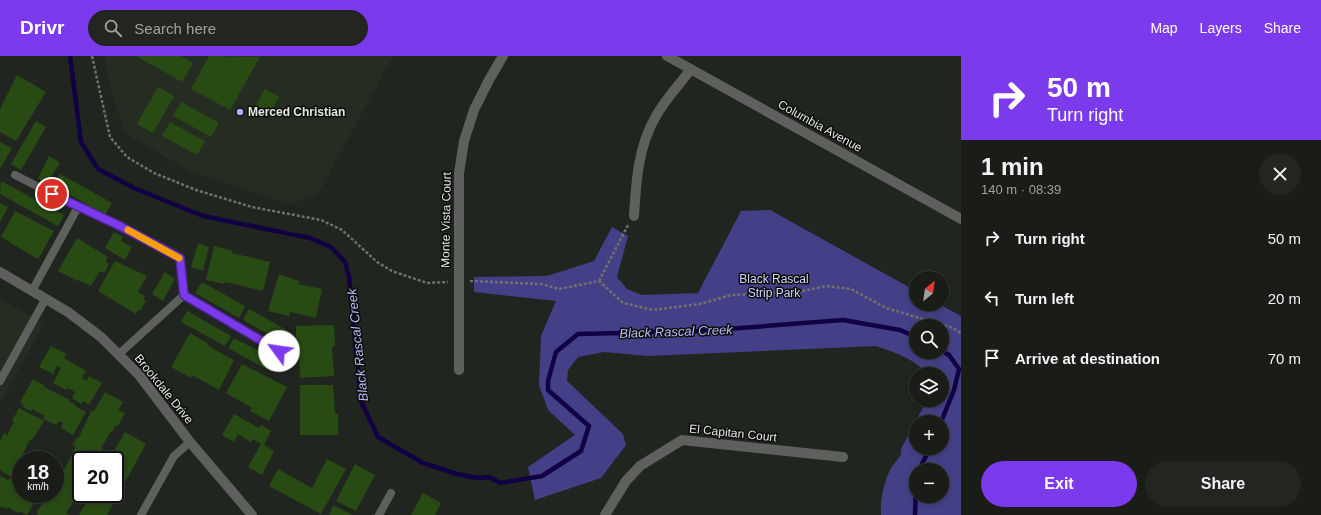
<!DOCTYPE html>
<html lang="en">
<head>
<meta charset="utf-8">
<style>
	body { margin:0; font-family:Helvetica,sans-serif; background:#222520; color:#f1f3f6; height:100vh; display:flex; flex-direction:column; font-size:15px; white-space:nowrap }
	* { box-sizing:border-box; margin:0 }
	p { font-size:13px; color:#9fa1a1 }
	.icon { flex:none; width:22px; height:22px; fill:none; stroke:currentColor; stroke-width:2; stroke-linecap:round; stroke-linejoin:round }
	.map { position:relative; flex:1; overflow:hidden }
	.panel { display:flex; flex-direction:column; background:#191c17; width:360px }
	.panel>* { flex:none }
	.guide { background:#7c3aed; color:#fff; overflow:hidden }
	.needle { width:26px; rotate:29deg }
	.buttons { position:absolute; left:909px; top:215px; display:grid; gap:8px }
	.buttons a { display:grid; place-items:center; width:40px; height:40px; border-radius:50%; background:#191c17; box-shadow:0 2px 6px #0003,0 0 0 1px #373a36; font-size:20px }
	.speed { position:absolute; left:12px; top:395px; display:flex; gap:8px; font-size:20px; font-weight:700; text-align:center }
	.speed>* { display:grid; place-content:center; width:52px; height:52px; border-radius:50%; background:#191c17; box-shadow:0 2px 6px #0003,0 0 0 1px #373a36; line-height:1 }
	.speed small { font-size:10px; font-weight:400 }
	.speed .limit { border:2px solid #111; border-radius:6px; background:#fff; color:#111 }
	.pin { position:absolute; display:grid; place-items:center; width:34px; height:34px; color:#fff; margin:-17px; border:2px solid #fff; border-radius:50%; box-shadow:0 1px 4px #0007 }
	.me { position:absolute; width:44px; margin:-22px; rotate:301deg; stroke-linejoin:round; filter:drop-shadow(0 0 3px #0008) }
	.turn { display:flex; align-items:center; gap:14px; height:84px; padding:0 20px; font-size:18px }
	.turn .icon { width:52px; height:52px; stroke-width:2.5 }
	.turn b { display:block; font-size:28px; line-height:34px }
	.round { display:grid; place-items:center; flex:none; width:42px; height:42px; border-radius:21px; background:#222520 }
	.overview { display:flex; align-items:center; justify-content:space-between; height:68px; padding:0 20px }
	h1 { font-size:24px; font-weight:700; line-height:30px }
	.primary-button { display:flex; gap:8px; margin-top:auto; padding:8px 20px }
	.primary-button a { flex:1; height:46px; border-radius:24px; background:#7c3aed; color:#fff; font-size:16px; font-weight:700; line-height:46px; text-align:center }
	.primary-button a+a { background:#222520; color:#f1f3f6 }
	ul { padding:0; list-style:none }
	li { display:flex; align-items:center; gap:12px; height:60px; padding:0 20px }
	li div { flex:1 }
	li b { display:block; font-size:15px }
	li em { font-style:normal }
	header { display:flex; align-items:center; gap:24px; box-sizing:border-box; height:56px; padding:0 20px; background:#7c3aed; color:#fff }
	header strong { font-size:19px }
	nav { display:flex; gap:22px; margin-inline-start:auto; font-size:14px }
	.search { width:280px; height:36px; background:#222520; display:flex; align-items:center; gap:10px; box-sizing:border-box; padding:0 14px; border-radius:22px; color:#9fa1a1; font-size:15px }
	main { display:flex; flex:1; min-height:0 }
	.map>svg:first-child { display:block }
	.built { fill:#252d22 }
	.green { fill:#434087; fill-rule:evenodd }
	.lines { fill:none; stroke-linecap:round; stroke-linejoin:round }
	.stream { stroke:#120045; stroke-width:4.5 }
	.building { fill:#284b14 }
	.path { stroke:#6e716c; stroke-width:2.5; stroke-dasharray:3 2; stroke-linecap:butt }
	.lane { stroke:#5e605d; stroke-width:8 }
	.street { stroke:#5e605d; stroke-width:10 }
	.route-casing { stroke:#51269a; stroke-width:10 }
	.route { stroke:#7c3aed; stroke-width:7 }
	.slow { stroke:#f59e0b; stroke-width:7 }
	.poi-dot { fill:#acaffb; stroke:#0b0d0b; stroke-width:1.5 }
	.labels { text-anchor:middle; stroke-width:3; stroke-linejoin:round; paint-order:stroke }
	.poi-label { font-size:12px; font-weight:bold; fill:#e3e6e2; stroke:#0b0d0b; text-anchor:start }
	.street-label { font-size:12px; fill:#e3e6e2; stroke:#0b0d0b }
	.park-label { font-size:12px; fill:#d2d5ff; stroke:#0b0d0b }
	.water-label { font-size:13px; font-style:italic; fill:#b9bcfa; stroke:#0b0d0b }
</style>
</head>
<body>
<header>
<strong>Drivr</strong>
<div class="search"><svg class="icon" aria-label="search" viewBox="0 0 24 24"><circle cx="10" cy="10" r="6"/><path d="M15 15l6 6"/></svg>Search here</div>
<nav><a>Map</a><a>Layers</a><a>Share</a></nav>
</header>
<main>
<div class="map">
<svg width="961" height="459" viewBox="0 0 961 459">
	<rect width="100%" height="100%" fill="#21251f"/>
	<!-- built -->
	<path class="built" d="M 104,0 L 393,0 L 317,140 L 288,148 L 191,116 L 125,77 L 111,35 Z
		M 0,243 L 45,267 L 0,347 Z"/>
	<!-- green -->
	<path class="green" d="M 770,154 L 916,235 L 916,248 L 939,248 L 961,260 L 961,459 L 881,459 C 880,443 884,426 891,412 C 895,405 903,401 901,393 L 927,344 L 942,344 L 942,318 L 927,318 C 914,302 895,297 876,290 L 648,300 L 604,296 L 578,301 L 568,314 L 567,325 L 623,378 L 626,389 L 601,422 L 535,444 L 528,411 L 575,379 L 548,354 L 539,329 L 541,280 L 556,245 L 474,236 L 474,221 L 547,220 L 594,205 L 612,171 L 628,180 L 617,221 L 627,233 L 642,239 L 698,237 L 741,155 ZM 916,270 L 942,270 L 942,296 L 916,296 ZM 916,366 L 942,366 L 942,392 L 916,392 ZM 916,414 L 942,414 L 942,440 L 916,440 Z"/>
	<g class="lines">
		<!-- stream -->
		<path class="stream" d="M 70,0 L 81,86 L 98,113 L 134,132 L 203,160 L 310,182 L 331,191 L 345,206 L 349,221 L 361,345 L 378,381 L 423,407 L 457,418 L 477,422 L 489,421 L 500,427 L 542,420 L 581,395 L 589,370 L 548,334 L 548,325 L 556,296 L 578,278 L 702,275 L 843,264 L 900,274 L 916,281
			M 941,366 L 954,334 L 959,313 L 949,299 L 942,295
			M 919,414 L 930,392
			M 915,459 L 916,430"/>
	</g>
	<!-- building -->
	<path class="building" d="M 136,0 L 181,0 L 193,7 L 182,26 Z
		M 209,0 L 260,1 L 230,54 L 191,33 Z
		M 17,19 L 46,36 L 16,85 L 0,76 L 0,53 Z
		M 158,31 L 174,40 L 153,77 L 137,68 Z
		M 265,33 L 279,41 L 270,57 L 256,50 Z
		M 181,46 L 219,67 L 211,81 L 173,60 Z
		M 36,65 L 46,71 L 21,114 L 11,108 Z
		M 170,66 L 205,85 L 197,99 L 162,80 Z
		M 0,86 L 12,92 L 0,113 Z
		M 49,100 L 60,107 L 47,128 L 38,122 Z
		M 60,118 L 112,147 L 105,159 L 53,129 Z
		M 1,125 L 64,159 L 58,170 L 0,138 Z
		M 0,147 L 8,151 L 0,166 Z
		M 15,155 L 54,175 L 38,203 L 1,181 Z
		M 114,176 L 123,181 L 121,185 L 132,191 L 125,204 L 105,192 Z
		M 77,182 L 108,201 L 105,206 L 109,208 L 104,217 L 100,215 L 91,230 L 78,224 L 77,225 L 58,215 Z
		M 198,187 L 209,191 L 203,215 L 191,211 Z
		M 214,190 L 233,195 L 232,197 L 270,206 L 263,235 L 225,226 L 224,228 L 206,224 Z
		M 115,205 L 147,220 L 138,236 L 145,240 L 143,244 L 146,245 L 140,255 L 138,254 L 136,258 L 98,235 Z
		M 165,216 L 175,223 L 163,245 L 152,238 Z
		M 279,218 L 299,225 L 298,228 L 322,233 L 316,262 L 290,256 L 289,260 L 268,255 Z
		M 202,226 L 245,250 L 239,262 L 195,237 Z
		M 249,253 L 292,277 L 286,288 L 243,264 Z
		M 187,255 L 231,280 L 225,290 L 181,266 Z
		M 334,269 L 335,290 L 332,291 L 334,320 L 300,322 L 299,291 L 296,291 L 296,270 Z
		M 190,277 L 209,288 L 208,290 L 234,304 L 219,334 L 192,319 L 191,322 L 171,311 Z
		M 234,282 L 278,305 L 272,316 L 228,292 Z
		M 51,290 L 66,298 L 64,302 L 86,315 L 82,322 L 87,325 L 89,320 L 102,327 L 89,349 L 83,345 L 81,348 L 72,342 L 75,336 L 68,332 L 66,334 L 53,327 L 61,312 L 57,310 L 53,318 L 39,311 Z
		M 242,308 L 287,331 L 269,365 L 250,355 L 252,352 L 226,337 Z
		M 33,323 L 45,330 L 44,331 L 70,344 L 69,345 L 76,349 L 75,350 L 86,356 L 73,379 L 61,372 L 63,367 L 59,365 L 56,369 L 43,363 L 45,360 L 32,353 L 31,355 L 23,351 L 24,349 L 20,346 Z
		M 300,329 L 333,329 L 335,358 L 338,358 L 338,379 L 300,379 Z
		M 105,336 L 123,346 L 118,354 L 125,357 L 118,370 L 116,369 L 112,376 L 111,375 L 101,392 L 103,393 L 98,402 L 101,404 L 81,404 L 81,434 L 66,457 L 70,459 L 38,459 L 37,456 L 48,438 L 55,438 L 55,422 L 57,420 L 59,421 L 64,414 L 76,390 L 73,389 L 76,382 L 78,383 L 92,354 L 94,355 Z
		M 19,352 L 44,365 L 32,384 L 30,383 L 22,400 L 24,402 L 11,421 L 0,414 L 0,385 L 4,377 L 7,379 L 14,366 L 12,365 Z
		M 234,358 L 259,372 L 261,369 L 271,375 L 264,389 L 274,395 L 262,419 L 248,411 L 261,388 L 253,383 L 251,386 L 238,378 L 234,386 L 222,379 Z
		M 125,376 L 146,388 L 107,459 L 79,459 L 91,438 L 115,438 L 115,404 L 109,404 Z
		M 327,403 L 346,413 L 321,458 L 269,430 L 278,413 L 312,432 Z
		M 355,408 L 375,419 L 356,455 L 336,445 Z
		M 0,420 L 8,424 L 9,422 L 19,428 L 21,425 L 21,438 L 39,438 L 27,459 L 19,455 L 18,457 L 8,451 L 7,453 L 0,450 Z
		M 423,437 L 441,447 L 435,459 L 411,459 Z
		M 333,449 L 353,459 L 329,459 Z"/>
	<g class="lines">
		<!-- path -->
		<path class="path" d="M 92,0 L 110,81 L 127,101 L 154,117 L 196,134 L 252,151 L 321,164 L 342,174 L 377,206 L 392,215 L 427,227 L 448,226
			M 470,225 L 542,228 L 559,233 L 599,225 L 623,247 L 653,254 L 700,248 L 731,239 L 798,236 L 826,230 L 851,233 L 886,252 L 953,272 L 961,277
			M 599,225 L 628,169"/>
		<!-- lane -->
		<path class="lane" d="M 15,119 L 78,151
			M 32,235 L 78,151 L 120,170 L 180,202 L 184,239 L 119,298
			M 184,239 L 279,295
			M 0,325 L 46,242
			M 141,459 L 174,400 L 190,386
			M 379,459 L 391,437"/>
		<!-- street -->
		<path class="street" d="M 667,0 L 961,163
			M 634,160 C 636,127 638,90 656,60 C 665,44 679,29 691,13
			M 0,216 L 68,256 L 101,281 L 139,319 L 190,386 L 252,459
			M 459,314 L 459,117 L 464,85 L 474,54 L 489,24 L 503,0
			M 605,459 L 626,425 L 640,410 L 682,384 L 843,401"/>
	</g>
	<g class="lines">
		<defs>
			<path id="route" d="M 52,138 L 120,170 L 180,202 L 184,239 L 279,295"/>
		</defs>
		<!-- route casing -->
		<use href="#route" class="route-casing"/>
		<!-- route -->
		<use href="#route" class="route"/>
		<!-- slow -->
		<path class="slow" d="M 128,174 L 179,202"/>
	</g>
	<!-- markers -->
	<circle class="poi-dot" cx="240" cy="56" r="4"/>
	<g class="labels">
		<!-- poi labels -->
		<g class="poi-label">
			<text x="248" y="60">Merced Christian</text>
		</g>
		<!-- street labels -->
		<g class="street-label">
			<text transform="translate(820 70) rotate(29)" y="4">Columbia Avenue</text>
			<text transform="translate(446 164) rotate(-89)" y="4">Monte Vista Court</text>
			<text transform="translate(164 333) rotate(51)" y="4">Brookdale Drive</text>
			<text transform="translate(733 377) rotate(6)" y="4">El Capitan Court</text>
		</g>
		<!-- park labels -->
		<g class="park-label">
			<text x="774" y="227">Black Rascal<tspan x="774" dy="14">Strip Park</tspan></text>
		</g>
		<!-- water labels -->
		<g class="water-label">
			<text transform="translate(676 275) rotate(-2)" y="5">Black Rascal Creek</text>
			<text transform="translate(357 289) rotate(-96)" y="5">Black Rascal Creek</text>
		</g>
	</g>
</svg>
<div class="buttons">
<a><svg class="needle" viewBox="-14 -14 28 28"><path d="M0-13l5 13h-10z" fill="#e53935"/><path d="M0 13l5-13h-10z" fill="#9fa1a1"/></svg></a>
<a><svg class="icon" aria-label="search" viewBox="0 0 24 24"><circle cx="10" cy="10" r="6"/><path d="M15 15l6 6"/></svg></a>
<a><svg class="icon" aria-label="layers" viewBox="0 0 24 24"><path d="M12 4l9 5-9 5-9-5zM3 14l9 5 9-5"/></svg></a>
<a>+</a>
<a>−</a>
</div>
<div class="speed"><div>18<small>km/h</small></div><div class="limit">20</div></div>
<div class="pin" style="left:52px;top:138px;background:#d93025"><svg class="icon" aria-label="arrive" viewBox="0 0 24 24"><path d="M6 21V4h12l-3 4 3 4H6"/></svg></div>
<svg class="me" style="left:279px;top:295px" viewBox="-20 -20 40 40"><circle r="19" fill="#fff"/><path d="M0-13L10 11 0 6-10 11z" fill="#7c3aed"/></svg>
</div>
<section class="panel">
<div class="guide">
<div class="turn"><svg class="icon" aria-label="right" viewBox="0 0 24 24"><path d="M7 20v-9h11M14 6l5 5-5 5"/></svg><div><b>50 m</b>Turn right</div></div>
</div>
<div class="overview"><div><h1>1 min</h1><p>140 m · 08:39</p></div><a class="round"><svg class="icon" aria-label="close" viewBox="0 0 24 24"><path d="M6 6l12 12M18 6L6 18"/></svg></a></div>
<ul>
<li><svg class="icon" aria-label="right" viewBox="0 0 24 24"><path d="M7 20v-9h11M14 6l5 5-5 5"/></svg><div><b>Turn right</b></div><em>50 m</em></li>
<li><svg class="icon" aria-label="left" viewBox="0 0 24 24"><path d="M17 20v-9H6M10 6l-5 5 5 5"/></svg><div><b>Turn left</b></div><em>20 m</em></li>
<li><svg class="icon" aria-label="arrive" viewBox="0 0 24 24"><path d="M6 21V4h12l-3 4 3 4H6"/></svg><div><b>Arrive at destination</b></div><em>70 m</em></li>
</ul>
<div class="primary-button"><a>Exit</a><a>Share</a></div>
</section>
</main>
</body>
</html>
